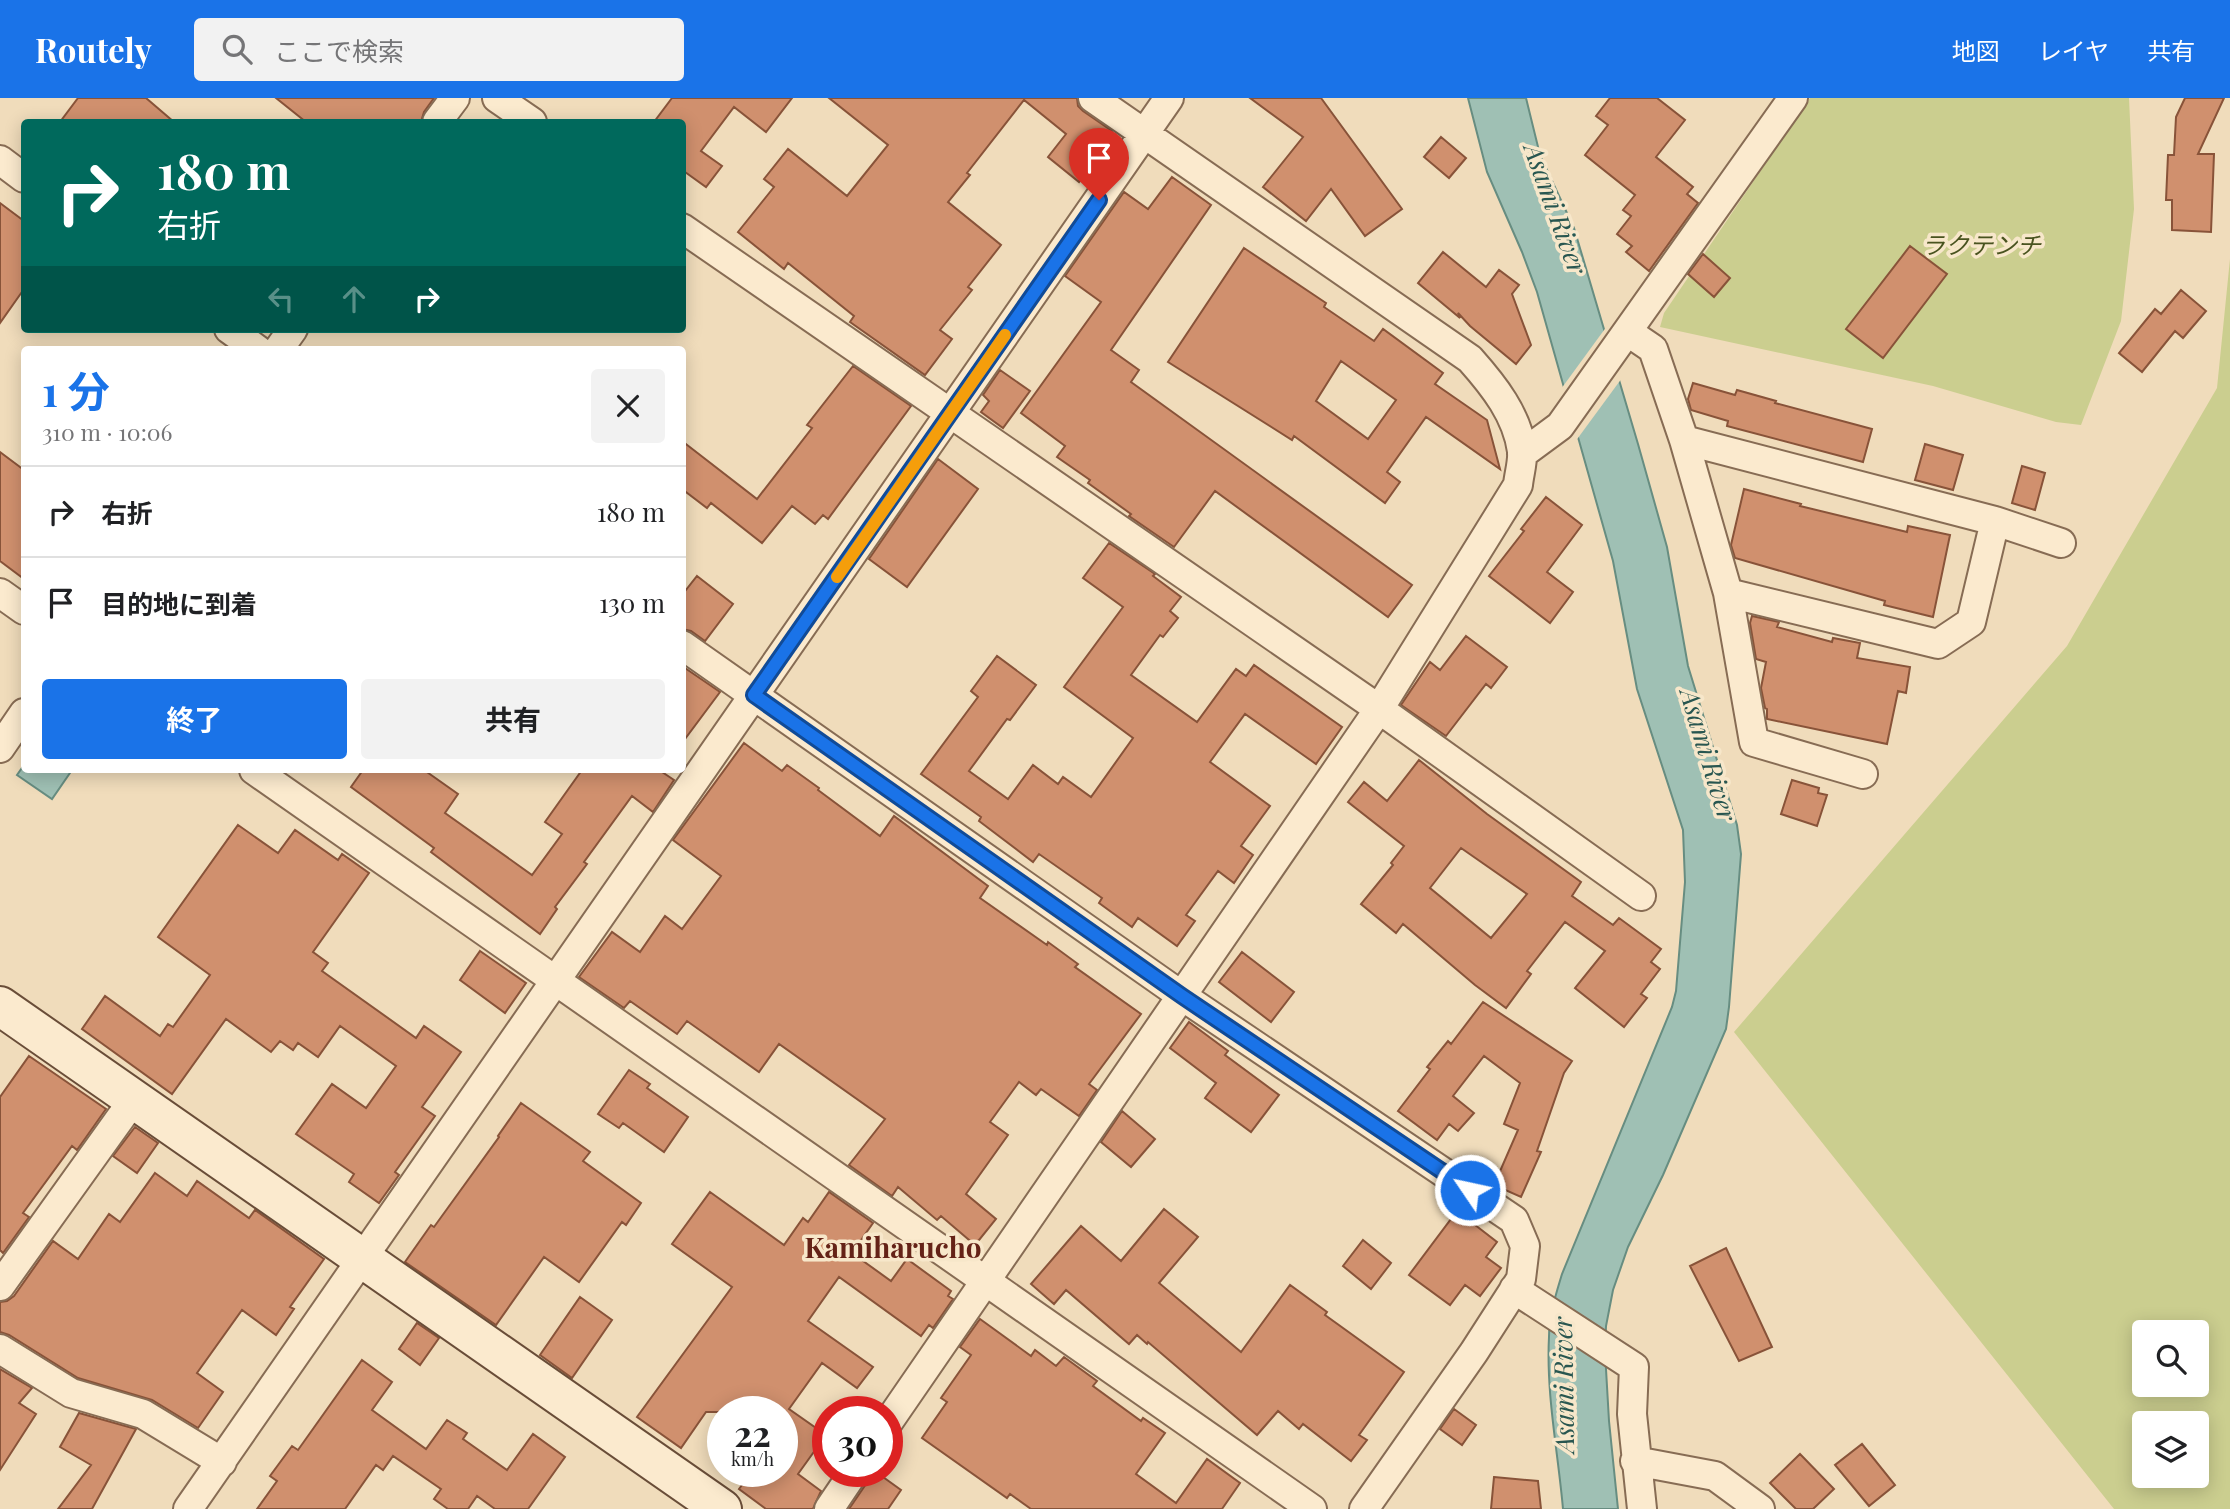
<!DOCTYPE html>
<html lang="ja">
<head>
<meta charset="utf-8">
<style>
	body { margin:0; font-family:"Playfair Display","Noto Sans JP",serif; background:#f2f2f2; color:#202124; height:100vh; display:flex; flex-direction:column; font-size:26px; white-space:nowrap }
	* { box-sizing:border-box; margin:0 }
	p { font-size:23px; color:#757577 }
	.icon { flex:none; width:38px; height:38px; fill:none; stroke:currentColor; stroke-width:2; stroke-linecap:round; stroke-linejoin:round }
	.map { position:relative; flex:1; overflow:hidden }
	.panel { position:absolute; left:21px; top:248px; width:665px; height:427px; display:flex; flex-direction:column; background:#fff; border-radius:7px; box-shadow:0 4px 18px #0003 }
	.panel>* { flex:none }
	.top-card { position:absolute; left:21px; top:21px; width:665px; height:214px; border-radius:7px; box-shadow:0 4px 18px #0003; background:#00695c; color:#fff; overflow:hidden }
	.tools { position:absolute; left:2132px; top:1222px; display:grid; gap:14px }
	.tools a { display:grid; place-items:center; width:77px; height:77px; border-radius:7px; background:#fff; box-shadow:0 4px 18px #0003; font-size:35px }
	.speed { position:absolute; left:707px; top:1298px; display:flex; gap:14px; font-size:35px; font-weight:700; text-align:center }
	.speed>* { display:grid; place-content:center; width:91px; height:91px; border-radius:50%; background:#fff; box-shadow:0 4px 18px #0003; line-height:1 }
	.speed small { font-size:18px; font-weight:400 }
	.speed .limit { border:10px solid #d22; background:#fff; color:#111 }
	.pin { position:absolute; display:grid; place-items:center; width:60px; height:60px; color:#fff; margin:-72px -30px; border-radius:50% 50% 50% 0; rotate:-45deg; box-shadow:0 0 7px #0007 }
	.pin .icon { rotate:45deg }
	.me { position:absolute; width:77px; margin:-38px; rotate:304deg; stroke-linejoin:round; filter:drop-shadow(0 0 5px #0008) }
	.turn { display:flex; align-items:center; gap:24px; height:147px; padding:0 21px; font-size:32px }
	.turn .icon { width:91px; height:91px; stroke-width:2.5 }
	.turn b { display:block; font-size:49px; line-height:60px }
	.lanes { display:flex; align-items:center; height:66px; padding:0 21px; background:#0003; justify-content:center; gap:35px; direction:ltr }
	.lanes .off { opacity:.35 }
	.round { display:grid; place-items:center; flex:none; width:74px; height:74px; border-radius:7px; background:#f2f2f2 }
	.overview { display:flex; align-items:center; justify-content:space-between; height:119px; padding:0 21px }
	h1 { font-size:42px; font-weight:700; line-height:52px; color:#1a73e8 }
	.cta { display:flex; gap:14px; margin-top:auto; padding:14px 21px }
	.cta a { flex:1; height:80px; border-radius:7px; background:#1a73e8; color:#fff; font-size:28px; font-weight:700; line-height:80px; text-align:center }
	.cta a+a { background:#f2f2f2; color:#202124 }
	ul { padding:0; list-style:none }
	li { display:flex; align-items:center; gap:21px; height:91px; padding:0 21px; border-top:2px solid #e0e0e0 }
	li div { flex:1 }
	li b { display:block; font-size:26px }
	li em { font-style:normal }
	header { display:flex; align-items:center; gap:42px; box-sizing:border-box; height:98px; padding:0 35px; background:#1a73e8; color:#fff }
	header strong { font-size:33px }
	nav { display:flex; gap:38px; margin-inline-start:auto; font-size:24px }
	.search { width:490px; height:63px; background:#f2f2f2; display:flex; align-items:center; gap:18px; box-sizing:border-box; padding:0 24px; border-radius:7px; color:#757577; font-size:26px }
	.map>svg:first-child { display:block }
	.green { fill:#cbce8f; fill-rule:evenodd }
	.water { fill:#9fc0b4; stroke:#678d81; stroke-width:2 }
	.pier { fill:#f0dcbb }
	.building { fill:#d0906e; stroke:#885339; stroke-width:2; fill-rule:evenodd }
	.lines { fill:none; stroke-linecap:round; stroke-linejoin:round }
	.street-casing { stroke:#876c54; stroke-width:32 }
	.secondary-casing { stroke:#694d38; stroke-width:42 }
	.street { stroke:#fbeace; stroke-width:28 }
	.secondary { stroke:#fbeace; stroke-width:38 }
	.route-casing { stroke:#114b97; stroke-width:18 }
	.route { stroke:#1a73e8; stroke-width:12 }
	.slow { stroke:#f59e0b; stroke-width:12 }
	.labels { text-anchor:middle; stroke-width:7; stroke-linejoin:round; paint-order:stroke }
	.park-label { font-size:24px; font-style:italic; fill:#49531f; stroke:#f7e7ca }
	.water-label { font-size:26px; font-style:italic; fill:#285650; stroke:#f7e7ca }
	.quarter-label { font-size:28px; font-weight:bold; fill:#642217; stroke:#f7e7ca }
</style>
</head>
<body>
<header>
<strong>Routely</strong>
<div class="search"><svg class="icon" aria-label="search" viewBox="0 0 24 24"><circle cx="10" cy="10" r="6"/><path d="M15 15l6 6"/></svg>ここで検索</div>
<nav><a>地図</a><a>レイヤ</a><a>共有</a></nav>
</header>
<div class="map">
<svg width="2230" height="1411" viewBox="0 0 2230 1411">
	<rect width="100%" height="100%" fill="#f0dcbb"/>
	<!-- green -->
	<path class="green" d="M 1810,0 L 2129,0 L 2134,111 L 2121,223 L 2081,327 L 2056,324 L 1933,288 L 1660,229 L 1664,215 Z
		M 2230,161 L 2230,1411 L 2114,1411 L 1734,934 L 2067,548 L 2217,290 ZM 2144,1234 L 2196,1234 L 2196,1286 L 2144,1286 ZM 2144,1325 L 2196,1325 L 2196,1377 L 2144,1377 Z"/>
	<!-- water -->
	<path class="water" d="M 1468,0 L 1526,0 L 1540,57 L 1574,130 L 1638,346 L 1667,449 L 1688,568 L 1737,727 L 1741,756 L 1729,909 L 1726,931 L 1663,1077 L 1628,1149 L 1613,1192 L 1606,1228 L 1605,1254 L 1609,1323 L 1618,1411 L 1563,1411 C 1558,1354 1546,1296 1549,1239 C 1549,1217 1556,1196 1562,1176 L 1672,909 L 1676,893 L 1685,784 L 1683,732 L 1637,591 L 1613,463 L 1537,194 L 1522,154 L 1487,74 Z
		M 24,667 L 24,672 L 72,672 L 52,701 L 17,677 Z"/>
	<!-- pier -->
	<path class="pier" d="M 1607,228 L 1622,280 L 1575,344 L 1561,291 Z"/>
	<!-- building -->
	<path class="building" d="M 78,0 L 146,0 L 174,24 L 60,24 Z
		M 276,0 L 434,0 L 424,14 L 421,24 L 306,24 Z
		M 672,0 L 792,0 L 766,34 L 734,9 L 701,53 L 722,68 L 706,89 L 685,74 L 682,77 L 682,24 L 654,24 Z
		M 829,0 L 1077,0 L 1078,8 L 1083,13 L 1112,33 L 1091,59 L 1096,63 L 1079,84 L 1048,59 L 1066,36 L 1024,2 L 967,75 L 970,77 L 948,104 L 1001,147 L 968,189 L 972,192 L 940,232 L 952,241 L 925,277 L 850,224 L 854,218 L 788,165 L 784,171 L 738,134 L 774,89 L 764,81 L 788,51 L 847,98 L 888,47 Z
		M 1250,0 L 1321,0 L 1402,111 L 1365,138 L 1331,91 L 1306,123 L 1263,89 L 1303,39 Z
		M 1610,0 L 1657,0 L 1685,22 L 1656,59 L 1693,89 L 1687,96 L 1698,105 L 1649,173 L 1626,154 L 1632,148 L 1617,136 L 1631,118 L 1623,112 L 1635,97 L 1585,57 L 1608,27 L 1596,18 Z
		M 2185,0 L 2224,0 L 2198,56 L 2214,56 L 2211,134 L 2172,132 L 2172,102 L 2166,102 L 2168,57 L 2174,57 L 2176,19 Z
		M 1441,39 L 1466,60 L 1449,80 L 1424,59 Z
		M 1172,79 L 1211,107 L 1111,252 L 1139,272 L 1131,284 L 1412,487 L 1388,519 L 1215,393 L 1174,449 L 1129,418 L 1131,416 L 1088,385 L 1090,382 L 1057,359 L 1065,348 L 1021,315 L 1101,204 L 1065,178 L 1124,94 L 1148,111 Z
		M 0,105 L 24,123 L 24,191 L 0,225 Z
		M 1910,148 L 1947,176 L 1883,260 L 1846,231 Z
		M 1244,150 L 1326,205 L 1324,209 L 1374,243 L 1383,231 L 1443,275 L 1435,286 L 1487,322 L 1500,371 L 1426,319 L 1387,374 L 1400,384 L 1385,405 L 1294,338 L 1292,342 L 1168,264 ZM 1341,263 L 1396,302 L 1368,341 L 1316,303 Z
		M 1443,154 L 1486,189 L 1499,172 L 1519,187 L 1512,196 L 1531,247 L 1516,266 L 1470,228 L 1458,215 L 1460,220 L 1418,185 Z
		M 1703,156 L 1730,180 L 1714,199 L 1688,176 Z
		M 2181,192 L 2206,213 L 2183,240 L 2175,233 L 2142,274 L 2119,255 L 2155,211 L 2161,216 Z
		M 853,268 L 911,308 L 828,421 L 823,417 L 815,426 L 792,408 L 762,445 L 711,405 L 707,410 L 682,391 L 682,343 L 757,401 L 812,330 L 807,327 Z
		M 1000,272 L 1030,293 L 1003,330 L 981,314 L 989,303 L 983,297 Z
		M 1693,285 L 1735,297 L 1737,292 L 1776,303 L 1775,305 L 1872,331 L 1863,364 L 1727,328 L 1728,323 L 1691,312 L 1688,301 Z
		M 1925,346 L 1963,357 L 1953,392 L 1915,382 Z
		M 0,354 L 24,372 L 24,481 L 0,463 Z
		M 938,361 L 978,391 L 907,489 L 869,461 Z
		M 2022,368 L 2045,375 L 2035,412 L 2012,405 Z
		M 1744,391 L 1801,406 L 1800,408 L 1907,434 L 1908,428 L 1950,437 L 1933,519 L 1884,507 L 1885,503 L 1735,460 L 1731,447 Z
		M 1546,399 L 1582,427 L 1547,474 L 1573,494 L 1550,525 L 1489,478 L 1524,433 L 1521,431 Z
		M 1109,445 L 1155,476 L 1153,478 L 1181,499 L 1170,513 L 1178,520 L 1163,539 L 1160,537 L 1131,577 L 1197,624 L 1236,571 L 1246,578 L 1254,567 L 1342,629 L 1316,666 L 1245,616 L 1210,664 L 1270,708 L 1241,748 L 1253,757 L 1234,785 L 1218,773 L 1186,817 L 1195,823 L 1177,848 L 1138,820 L 1132,829 L 1099,805 L 1102,800 L 1039,756 L 1033,764 L 979,723 L 981,719 L 921,676 L 978,599 L 971,593 L 997,558 L 1036,587 L 1010,622 L 1007,621 L 969,673 L 1008,701 L 1033,667 L 1058,686 L 1063,679 L 1091,699 L 1133,640 L 1064,589 L 1123,509 L 1083,480 Z
		M 697,478 L 733,506 L 705,543 L 691,533 L 682,531 L 682,497 Z
		M 1752,518 L 1779,524 L 1777,529 L 1832,544 L 1833,540 L 1860,545 L 1857,560 L 1910,569 L 1906,595 L 1898,593 L 1887,646 L 1767,621 L 1767,611 L 1765,610 L 1761,590 L 1766,564 L 1756,561 L 1750,525 Z
		M 1466,538 L 1507,569 L 1491,590 L 1486,586 L 1446,638 L 1401,607 L 1430,564 L 1440,572 Z
		M 682,568 L 720,594 L 682,645 Z
		M 744,645 L 782,673 L 787,667 L 819,690 L 818,692 L 880,738 L 894,718 L 988,788 L 980,800 L 1047,847 L 1048,844 L 1078,866 L 1075,869 L 1141,916 L 1089,986 L 1097,992 L 1079,1018 L 1041,991 L 1036,997 L 1019,984 L 990,1024 L 1008,1037 L 966,1096 L 996,1121 L 975,1147 L 941,1118 L 937,1122 L 898,1089 L 892,1098 L 849,1067 L 885,1021 L 779,946 L 759,974 L 687,923 L 677,936 L 630,903 L 624,910 L 579,879 L 612,834 L 640,854 L 665,818 L 682,831 L 721,778 L 673,742 Z
		M 1419,662 L 1487,716 L 1581,784 L 1572,798 L 1613,827 L 1619,820 L 1661,851 L 1651,864 L 1660,871 L 1641,896 L 1647,900 L 1624,929 L 1575,890 L 1605,853 L 1565,824 L 1527,873 L 1531,876 L 1506,910 L 1475,887 L 1403,826 L 1396,835 L 1361,806 L 1393,767 L 1391,765 L 1404,748 L 1348,704 L 1364,684 L 1387,703 ZM 1461,750 L 1527,796 L 1491,840 L 1430,790 Z
		M 363,672 L 424,672 L 458,696 L 445,715 L 532,777 L 562,736 L 545,724 L 582,672 L 659,672 L 674,682 L 653,714 L 632,698 L 584,764 L 587,766 L 555,809 L 557,811 L 540,836 L 431,754 L 434,750 L 351,689 Z
		M 1792,682 L 1819,690 L 1818,695 L 1827,697 L 1817,728 L 1781,716 Z
		M 238,727 L 278,755 L 295,732 L 338,762 L 342,756 L 369,775 L 313,854 L 328,865 L 322,873 L 416,940 L 424,928 L 461,954 L 422,1009 L 435,1018 L 395,1074 L 399,1077 L 379,1105 L 349,1084 L 354,1076 L 296,1036 L 332,986 L 366,1010 L 396,968 L 340,928 L 318,959 L 298,945 L 293,952 L 280,943 L 271,954 L 226,921 L 172,996 L 82,931 L 105,898 L 160,938 L 168,926 L 173,929 L 210,877 L 158,839 Z
		M 480,853 L 526,885 L 505,915 L 460,882 Z
		M 1242,854 L 1294,894 L 1271,924 L 1219,884 Z
		M 1483,904 L 1572,963 L 1564,975 L 1537,1053 L 1541,1054 L 1521,1099 L 1494,1087 L 1518,1032 L 1504,1026 L 1520,985 L 1484,958 L 1453,998 L 1474,1015 L 1458,1033 L 1449,1026 L 1437,1042 L 1398,1013 L 1430,971 L 1427,969 L 1448,943 L 1451,946 Z
		M 1189,924 L 1228,953 L 1225,957 L 1279,997 L 1251,1034 L 1205,1000 L 1216,985 L 1170,950 Z
		M 29,958 L 106,1011 L 77,1052 L 72,1048 L 23,1115 L 29,1119 L 3,1155 L 0,1152 L 0,999 Z
		M 629,972 L 650,986 L 647,990 L 688,1019 L 664,1054 L 623,1025 L 619,1030 L 598,1016 Z
		M 521,1005 L 590,1054 L 583,1063 L 641,1105 L 626,1127 L 622,1124 L 579,1184 L 544,1159 L 496,1227 L 405,1164 L 431,1127 L 434,1129 L 499,1039 L 498,1038 Z
		M 1122,1013 L 1155,1041 L 1131,1069 L 1101,1044 Z
		M 135,1029 L 158,1045 L 137,1075 L 113,1058 Z
		M 155,1075 L 187,1098 L 197,1083 L 249,1120 L 255,1112 L 324,1161 L 290,1209 L 294,1211 L 276,1237 L 242,1212 L 197,1275 L 223,1294 L 198,1330 L 152,1302 L 78,1280 L 9,1237 L 0,1234 L 0,1204 L 7,1203 L 14,1198 L 53,1143 L 78,1161 L 109,1116 L 120,1124 Z
		M 710,1094 L 784,1147 L 803,1120 L 808,1124 L 829,1094 L 873,1125 L 852,1155 L 891,1183 L 907,1161 L 951,1193 L 948,1198 L 953,1201 L 933,1230 L 929,1227 L 921,1238 L 839,1179 L 808,1223 L 873,1269 L 857,1290 L 822,1265 L 789,1311 L 826,1337 L 798,1376 L 821,1393 L 813,1411 L 766,1411 L 739,1391 L 752,1374 L 782,1374 L 782,1314 L 706,1314 L 681,1350 L 637,1319 L 732,1189 L 672,1146 Z
		M 1164,1111 L 1198,1139 L 1159,1185 L 1241,1254 L 1290,1187 L 1327,1214 L 1325,1217 L 1404,1274 L 1359,1337 L 1367,1342 L 1351,1363 L 1303,1326 L 1299,1331 L 1278,1313 L 1257,1337 L 1148,1244 L 1147,1246 L 1137,1237 L 1129,1246 L 1066,1192 L 1054,1206 L 1031,1186 L 1081,1128 L 1121,1163 Z
		M 1457,1113 L 1497,1144 L 1486,1159 L 1501,1170 L 1480,1198 L 1465,1187 L 1450,1207 L 1409,1177 Z
		M 1363,1142 L 1391,1165 L 1371,1191 L 1343,1168 Z
		M 1726,1150 L 1772,1249 L 1739,1263 L 1690,1168 Z
		M 580,1199 L 612,1222 L 572,1280 L 540,1257 Z
		M 980,1221 L 1031,1258 L 1035,1252 L 1056,1268 L 1064,1259 L 1097,1283 L 1093,1288 L 1141,1323 L 1143,1320 L 1165,1335 L 1136,1376 L 1176,1405 L 1207,1361 L 1240,1385 L 1222,1411 L 1031,1411 L 1010,1396 L 1007,1400 L 922,1340 L 947,1304 L 941,1300 L 971,1257 L 960,1249 Z
		M 417,1225 L 439,1240 L 420,1267 L 399,1251 Z
		M 362,1262 L 392,1284 L 372,1312 L 426,1351 L 447,1322 L 467,1335 L 463,1341 L 507,1372 L 533,1336 L 565,1359 L 528,1411 L 495,1411 L 477,1398 L 468,1411 L 448,1411 L 434,1401 L 441,1391 L 393,1358 L 383,1372 L 376,1367 L 345,1411 L 257,1411 L 277,1383 L 270,1378 L 292,1348 L 298,1352 Z
		M 0,1271 L 32,1290 L 19,1305 L 36,1316 L 0,1372 Z
		M 1454,1311 L 1476,1327 L 1462,1347 L 1440,1331 Z
		M 79,1315 L 136,1331 L 92,1411 L 58,1411 L 91,1367 L 60,1349 Z
		M 1862,1346 L 1895,1387 L 1869,1408 L 1835,1367 Z
		M 1800,1356 L 1834,1391 L 1813,1411 L 1796,1411 L 1770,1385 Z
		M 870,1374 L 876,1374 L 901,1392 L 888,1411 L 849,1411 L 868,1383 Z
		M 1494,1379 L 1538,1383 L 1541,1411 L 1491,1411 Z"/>
	<g class="lines">
		<defs>
			<path id="street" d="M 497,0 L 532,24
				M 437,24 L 455,0
				M 0,62 L 24,80
				M 682,130 L 1379,611 L 1641,798
				M 229,231 L 258,252
				M 1628,234 L 1653,251 L 1684,342 L 1728,495 L 1754,644 L 1863,676
				M 278,252 L 293,231
				M 1684,342 L 1995,423 L 2061,445
				M 1522,356 L 1560,328 L 1793,0
				M 0,495 L 24,512
				M 1728,495 L 1938,546 L 1971,524 L 1995,423
				M 682,547 L 1182,898 L 1514,1122 L 1525,1148 L 1521,1181 L 1474,1254 L 1364,1411
				M 0,650 L 24,615
				M 254,672 L 1312,1411
				M 0,1188 L 134,1001
				M 1514,1191 L 1634,1269 L 1632,1316 L 1642,1411
				M 0,1251 L 71,1295 L 143,1316 L 222,1364
				M 887,1326 L 1379,611 L 1518,387 C 1519,376 1523,364 1522,353 C 1517,317 1494,288 1470,261 L 1093,0
				M 1635,1363 L 1715,1378 L 1760,1411
				M 188,1411 L 1169,0
				M 829,1411 L 854,1374"/>
			<path id="secondary" d="M 0,908 L 722,1411"/>
		</defs>
		<!-- street casing -->
		<use href="#street" class="street-casing"/>
		<!-- secondary casing -->
		<use href="#secondary" class="secondary-casing"/>
		<!-- street -->
		<use href="#street" class="street"/>
		<!-- secondary -->
		<use href="#secondary" class="secondary"/>
	</g>
	<g class="lines">
		<defs>
			<path id="route" d="M 1099,102 L 754,597 L 1182,898 L 1470,1092"/>
		</defs>
		<!-- route casing -->
		<use href="#route" class="route-casing"/>
		<!-- route -->
		<use href="#route" class="route"/>
		<!-- slow -->
		<path class="slow" d="M 837,479 L 1005,237"/>
	</g>
	<g class="labels">
		<!-- park labels -->
		<g class="park-label">
			<text x="1981" y="156">ラクテンチ</text>
		</g>
		<!-- water labels -->
		<g class="water-label">
			<text transform="translate(1555 111) rotate(70)" y="9">Asami River</text>
			<text transform="translate(1708 657) rotate(73)" y="9">Asami River</text>
			<text transform="translate(1564 1287) rotate(-91)" y="9">Asami River</text>
		</g>
		<!-- quarter labels -->
		<g class="quarter-label">
			<text x="893" y="1160">Kamiharucho</text>
		</g>
	</g>
</svg>
<div class="tools">
<a><svg class="icon" aria-label="search" viewBox="0 0 24 24"><circle cx="10" cy="10" r="6"/><path d="M15 15l6 6"/></svg></a>
<a><svg class="icon" aria-label="layers" viewBox="0 0 24 24"><path d="M12 4l9 5-9 5-9-5zM3 14l9 5 9-5"/></svg></a>
</div>
<div class="speed"><div>22<small>km/h</small></div><div class="limit">30</div></div>
<div class="pin" style="left:1099px;top:102px;background:#d93025"><svg class="icon" aria-label="arrive" viewBox="0 0 24 24"><path d="M6 21V4h12l-3 4 3 4H6"/></svg></div>
<svg class="me" style="left:1470px;top:1092px" viewBox="-20 -20 40 40"><circle r="17" fill="#1a73e8" stroke="#fff" stroke-width="3"/><path d="M0-11L8 9 0 5-8 9z" fill="#fff"/></svg>
<div class="top-card">
<div class="turn"><svg class="icon" aria-label="right" viewBox="0 0 24 24"><path d="M7 20v-9h11M14 6l5 5-5 5"/></svg><div><b>180 m</b>右折</div></div>
<div class="lanes"><svg class="icon off" aria-label="left" viewBox="0 0 24 24"><path d="M17 20v-9H6M10 6l-5 5 5 5"/></svg><svg class="icon off" aria-label="ahead" viewBox="0 0 24 24"><path d="M12 20V5M6 11l6-6 6 6"/></svg><svg class="icon" aria-label="right" viewBox="0 0 24 24"><path d="M7 20v-9h11M14 6l5 5-5 5"/></svg></div>
</div>
<section class="panel">
<div class="overview"><div><h1>1 分</h1><p>310 m · 10:06</p></div><a class="round"><svg class="icon" aria-label="close" viewBox="0 0 24 24"><path d="M6 6l12 12M18 6L6 18"/></svg></a></div>
<ul>
<li><svg class="icon" aria-label="right" viewBox="0 0 24 24"><path d="M7 20v-9h11M14 6l5 5-5 5"/></svg><div><b>右折</b></div><em>180 m</em></li>
<li><svg class="icon" aria-label="arrive" viewBox="0 0 24 24"><path d="M6 21V4h12l-3 4 3 4H6"/></svg><div><b>目的地に到着</b></div><em>130 m</em></li>
</ul>
<div class="cta"><a>終了</a><a>共有</a></div>
</section>
</div>
</body>
</html>
